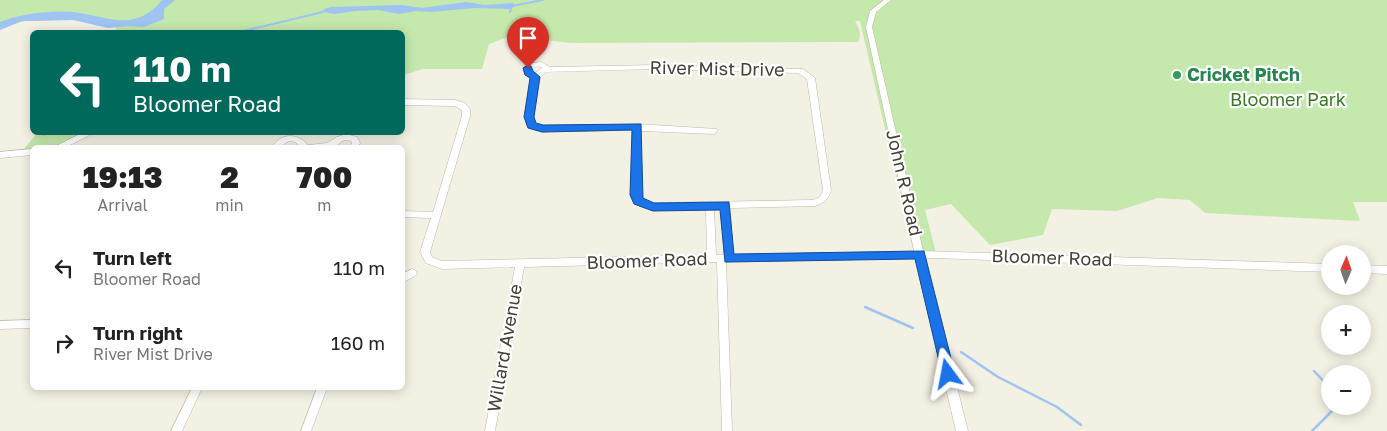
<!DOCTYPE html>
<html lang="en">
<head>
<meta charset="utf-8">
<style>
	body { margin:0; font-family:"Golos Text",sans-serif; background:#f6f6f6; color:#222; height:100vh; display:flex; flex-direction:column; font-size:19px; white-space:nowrap }
	* { box-sizing:border-box; margin:0 }
	p { font-size:16px; color:#767676 }
	.icon { flex:none; width:28px; height:28px; fill:none; stroke:currentColor; stroke-width:2; stroke-linecap:round; stroke-linejoin:round }
	.map { position:relative; flex:1; overflow:hidden }
	.drawer { position:absolute; left:30px; top:145px; width:375px; height:245px; display:flex; flex-direction:column; background:#fff; border-radius:8px; box-shadow:0 2px 12px #0003 }
	.drawer>* { flex:none }
	.top-card { position:absolute; left:30px; top:30px; width:375px; height:105px; border-radius:8px; box-shadow:0 2px 12px #0003; background:#00695c; color:#fff; overflow:hidden }
	.needle { width:32px; rotate:2deg }
	.controls { position:absolute; left:1321px; top:245px; display:grid; gap:10px }
	.controls a { display:grid; place-items:center; width:50px; height:50px; border-radius:50%; background:#fff; box-shadow:0 2px 12px #0003; font-size:25px }
	.pin { position:absolute; display:grid; place-items:center; width:42px; height:42px; color:#fff; margin:-51px -21px; border-radius:50% 50% 50% 0; rotate:-45deg; box-shadow:0 0 5px #0007 }
	.pin .icon { rotate:45deg }
	.me { position:absolute; width:55px; margin:-28px; rotate:347deg; stroke-linejoin:round; filter:drop-shadow(0 0 4px #0008) }
	.turn { display:flex; align-items:center; gap:18px; height:105px; padding:0 20px; font-size:22px }
	.turn .icon { width:65px; height:65px; stroke-width:2.5 }
	.turn b { display:block; font-size:35px; line-height:42px }
	.eta { display:flex; justify-content:space-evenly; align-items:center; height:85px; text-align:center }
	.eta b { font-size:30px; font-weight:800; line-height:35px }
	ul { padding:0; list-style:none }
	li { display:flex; align-items:center; gap:15px; height:75px; padding:0 20px }
	li div { flex:1 }
	li b { display:block; font-size:19px }
	li em { font-style:normal }
	.map>svg:first-child { display:block }
	.green { fill:#c5e8ac }
	.water { fill:#9fc4f1 }
	.lines { fill:none; stroke-linecap:round; stroke-linejoin:round }
	.stream-far1 { stroke:#9fc4f1; stroke-width:2 }
	.stream { stroke:#9fc4f1; stroke-width:2.5 }
	.minor-casing { stroke:#beb9a7; stroke-width:1 }
	.tertiary-casing { stroke:#beb9a7; stroke-width:1 }
	.minor { fill:#fff; fill-rule:evenodd }
	.tertiary { fill:#fff; fill-rule:evenodd }
	.route { fill:#1a73e8; stroke:#114b97 }
	.leisure-dot { fill:#2e9e5b; stroke:#fff; stroke-width:2 }
	.labels { text-anchor:middle; stroke-width:4.5; stroke-linejoin:round; paint-order:stroke }
	.street-label { font-size:18px; fill:#454134; stroke:#fff }
	.leisure-label { font-size:18px; font-weight:bold; fill:#27864d; stroke:#fff; text-anchor:start }
	.park-label { font-size:18px; fill:#3a7827; stroke:#fff }
</style>
</head>
<body>
<div class="map">
<svg width="1387" height="431" viewBox="0 0 1387 431">
	<rect width="100%" height="100%" fill="#f3f0e4"/>
	<!-- green -->
	<path class="green" d="M 0,0 L 1387,0 L 1387,202 L 1353,202 L 1360,221 L 1205,213 L 1190,200 L 1158,198 L 1117,211 L 1052,209 L 1043,235 L 990,245 L 951,204 L 925,210 L 936,253 L 914,253 L 860,21 L 855,21 C 859,28 862,34 858,42 L 571,43 L 510,36 L 489,44 L 482,69 L 423,69 L 403,75 L 402,32 L 118,32 L 114,25 C 73,20 39,12 0,29 Z
		M 37,133 L 92,133 L 56,147 L 32,148 L 32,152 L 20,154 Z"/>
	<!-- water -->
	<path class="water" d="M 162,0 L 175,0 L 164,9 L 164,19 L 144,27 L 127,26 L 108,28 L 73,20 L 36,21 L 22,21 L 0,30 L 0,22 C 19,14 52,10 73,12 C 108,16 134,34 162,0 Z
		M 466,2 L 485,5 L 512,3 L 517,5 L 510,9 L 475,8 L 431,12 L 416,11 L 399,14 L 378,10 L 355,11 L 335,14 L 323,12 L 324,9 L 331,7 L 401,5 L 422,8 Z"/>
	<g class="lines">
		<!-- stream-far1 -->
		<path class="stream-far1" d="M 517,5 L 543,0
			M 510,12 L 511,9
			M 239,32 L 323,12
			M 44,135 L 48,132"/>
		<!-- stream -->
		<path class="stream" d="M 865,307 L 913,328
			M 961,352 L 998,377 L 1057,407 L 1081,425
			M 1314,371 L 1330,388
			M 1312,431 L 1337,406"/>
		<defs>
			<path id="minor" d="M 884,0 L 891,0 L 876,12 L 872,27 L 923,251 L 1330,264 L 1330,272 L 934,258 L 726,262 L 732,431 L 722,431 L 717,262 L 524,267 L 495,431 L 485,431 L 515,267 L 442,269 L 426,263 L 420,252 L 431,218 L 402,217 L 402,211 L 433,212 L 462,116 L 462,110 L 455,106 L 402,105 L 402,99 L 455,100 L 465,103 L 470,109 L 470,116 L 430,252 L 432,257 L 442,261 L 707,255 L 706,209 C 691,209 649,214 638,205 C 634,203 633,199 632,195 L 633,130 L 542,132 L 527,126 L 525,117 L 531,78 L 523,71 L 526,64 L 541,62 L 550,67 L 656,65 L 803,69 L 815,78 L 831,190 C 829,199 824,203 815,206 L 730,208 L 733,255 L 914,251 L 866,27 L 870,11 ZM 540,66 L 542,68 L 535,73 L 531,70 L 532,68 ZM 656,69 L 798,73 L 807,79 L 823,190 C 821,196 819,199 812,200 L 648,203 L 643,200 L 640,195 L 641,131 L 714,134 L 718,131 L 717,129 L 637,124 L 543,126 L 534,123 L 533,117 L 539,78 L 546,72 ZM 721,208 L 724,255 L 716,255 L 714,209 Z
				M 84,132 L 96,132 L 64,148 L 52,148 Z
				M 346,134 L 357,137 L 360,143 L 358,148 L 350,148 L 352,143 L 351,141 C 339,138 341,145 332,148 C 327,149 305,148 298,148 L 300,146 L 295,142 L 290,141 L 285,143 L 280,148 L 271,148 C 281,133 296,132 308,145 L 327,143 L 337,137 Z
				M 32,149 L 32,155 L 0,158 L 0,152 Z
				M 1362,265 L 1387,266 L 1387,274 L 1362,273 Z
				M 412,269 L 415,270 L 417,273 L 415,276 L 402,283 L 402,274 Z
				M 32,320 L 32,328 L 0,329 L 0,321 Z
				M 192,388 L 202,388 L 182,431 L 171,431 Z
				M 317,388 L 327,388 L 311,431 L 301,431 Z"/>
			<path id="tertiary" d="M 919,250 L 923,251 L 924,254 L 968,431 L 956,431 L 914,254 L 915,251 Z"/>
		</defs>
		<!-- minor casing -->
		<use href="#minor" class="minor-casing"/>
		<!-- tertiary casing -->
		<use href="#tertiary" class="tertiary-casing"/>
		<!-- minor -->
		<use href="#minor" class="minor"/>
		<!-- tertiary -->
		<use href="#tertiary" class="tertiary"/>
	</g>
	<!-- route -->
	<path class="route" d="M 528,65 L 531,66 L 533,71 L 540,77 L 534,117 L 536,123 L 543,125 L 641,124 L 643,198 L 654,203 L 729,202 L 734,254 L 924,251 L 955,374 L 953,378 L 948,380 L 944,378 L 942,374 L 915,259 L 725,262 L 720,210 L 653,211 L 634,204 L 630,195 L 632,130 L 542,132 L 528,128 L 524,117 L 530,78 L 525,75 L 523,68 Z"/>
	<!-- markers -->
	<circle class="leisure-dot" cx="1177" cy="75" r="5"/>
	<g class="labels">
		<!-- street labels -->
		<g class="street-label">
			<text transform="translate(717 69) rotate(1)" y="6">River Mist Drive</text>
			<text transform="translate(904 183) rotate(77)" y="6">John R Road</text>
			<text transform="translate(1052 258) rotate(2)" y="6">Bloomer Road</text>
			<text transform="translate(647 261) rotate(-2)" y="6">Bloomer Road</text>
			<text transform="translate(505 348) rotate(-80)" y="6">Willard Avenue</text>
		</g>
		<!-- leisure labels -->
		<g class="leisure-label">
			<text x="1187" y="81">Cricket Pitch</text>
		</g>
		<!-- park labels -->
		<g class="park-label">
			<text x="1288" y="106">Bloomer Park</text>
		</g>
	</g>
</svg>
<div class="controls">
<a><svg class="needle" viewBox="-14 -14 28 28"><path d="M0-13l5 13h-10z" fill="#e53935"/><path d="M0 13l5-13h-10z" fill="#767676"/></svg></a>
<a>+</a>
<a>−</a>
</div>
<div class="pin" style="left:528px;top:68px;background:#d93025"><svg class="icon" aria-label="arrive" viewBox="0 0 24 24"><path d="M6 21V4h12l-3 4 3 4H6"/></svg></div>
<svg class="me" style="left:948px;top:374px" viewBox="-20 -20 40 40"><path d="M0-17L14 15 0 8-14 15z" fill="#1a73e8" stroke="#fff" stroke-width="4"/></svg>
<div class="top-card">
<div class="turn"><svg class="icon" aria-label="left" viewBox="0 0 24 24"><path d="M17 20v-9H6M10 6l-5 5 5 5"/></svg><div><b>110 m</b>Bloomer Road</div></div>
</div>
<section class="drawer">
<div class="eta">
<div><b>19:13</b><p>Arrival</p></div>
<div><b>2</b><p>min</p></div>
<div><b>700</b><p>m</p></div>
</div>
<ul>
<li><svg class="icon" aria-label="left" viewBox="0 0 24 24"><path d="M17 20v-9H6M10 6l-5 5 5 5"/></svg><div><b>Turn left</b><p>Bloomer Road</p></div><em>110 m</em></li>
<li><svg class="icon" aria-label="right" viewBox="0 0 24 24"><path d="M7 20v-9h11M14 6l5 5-5 5"/></svg><div><b>Turn right</b><p>River Mist Drive</p></div><em>160 m</em></li>
</ul>
</section>
</div>
</body>
</html>
